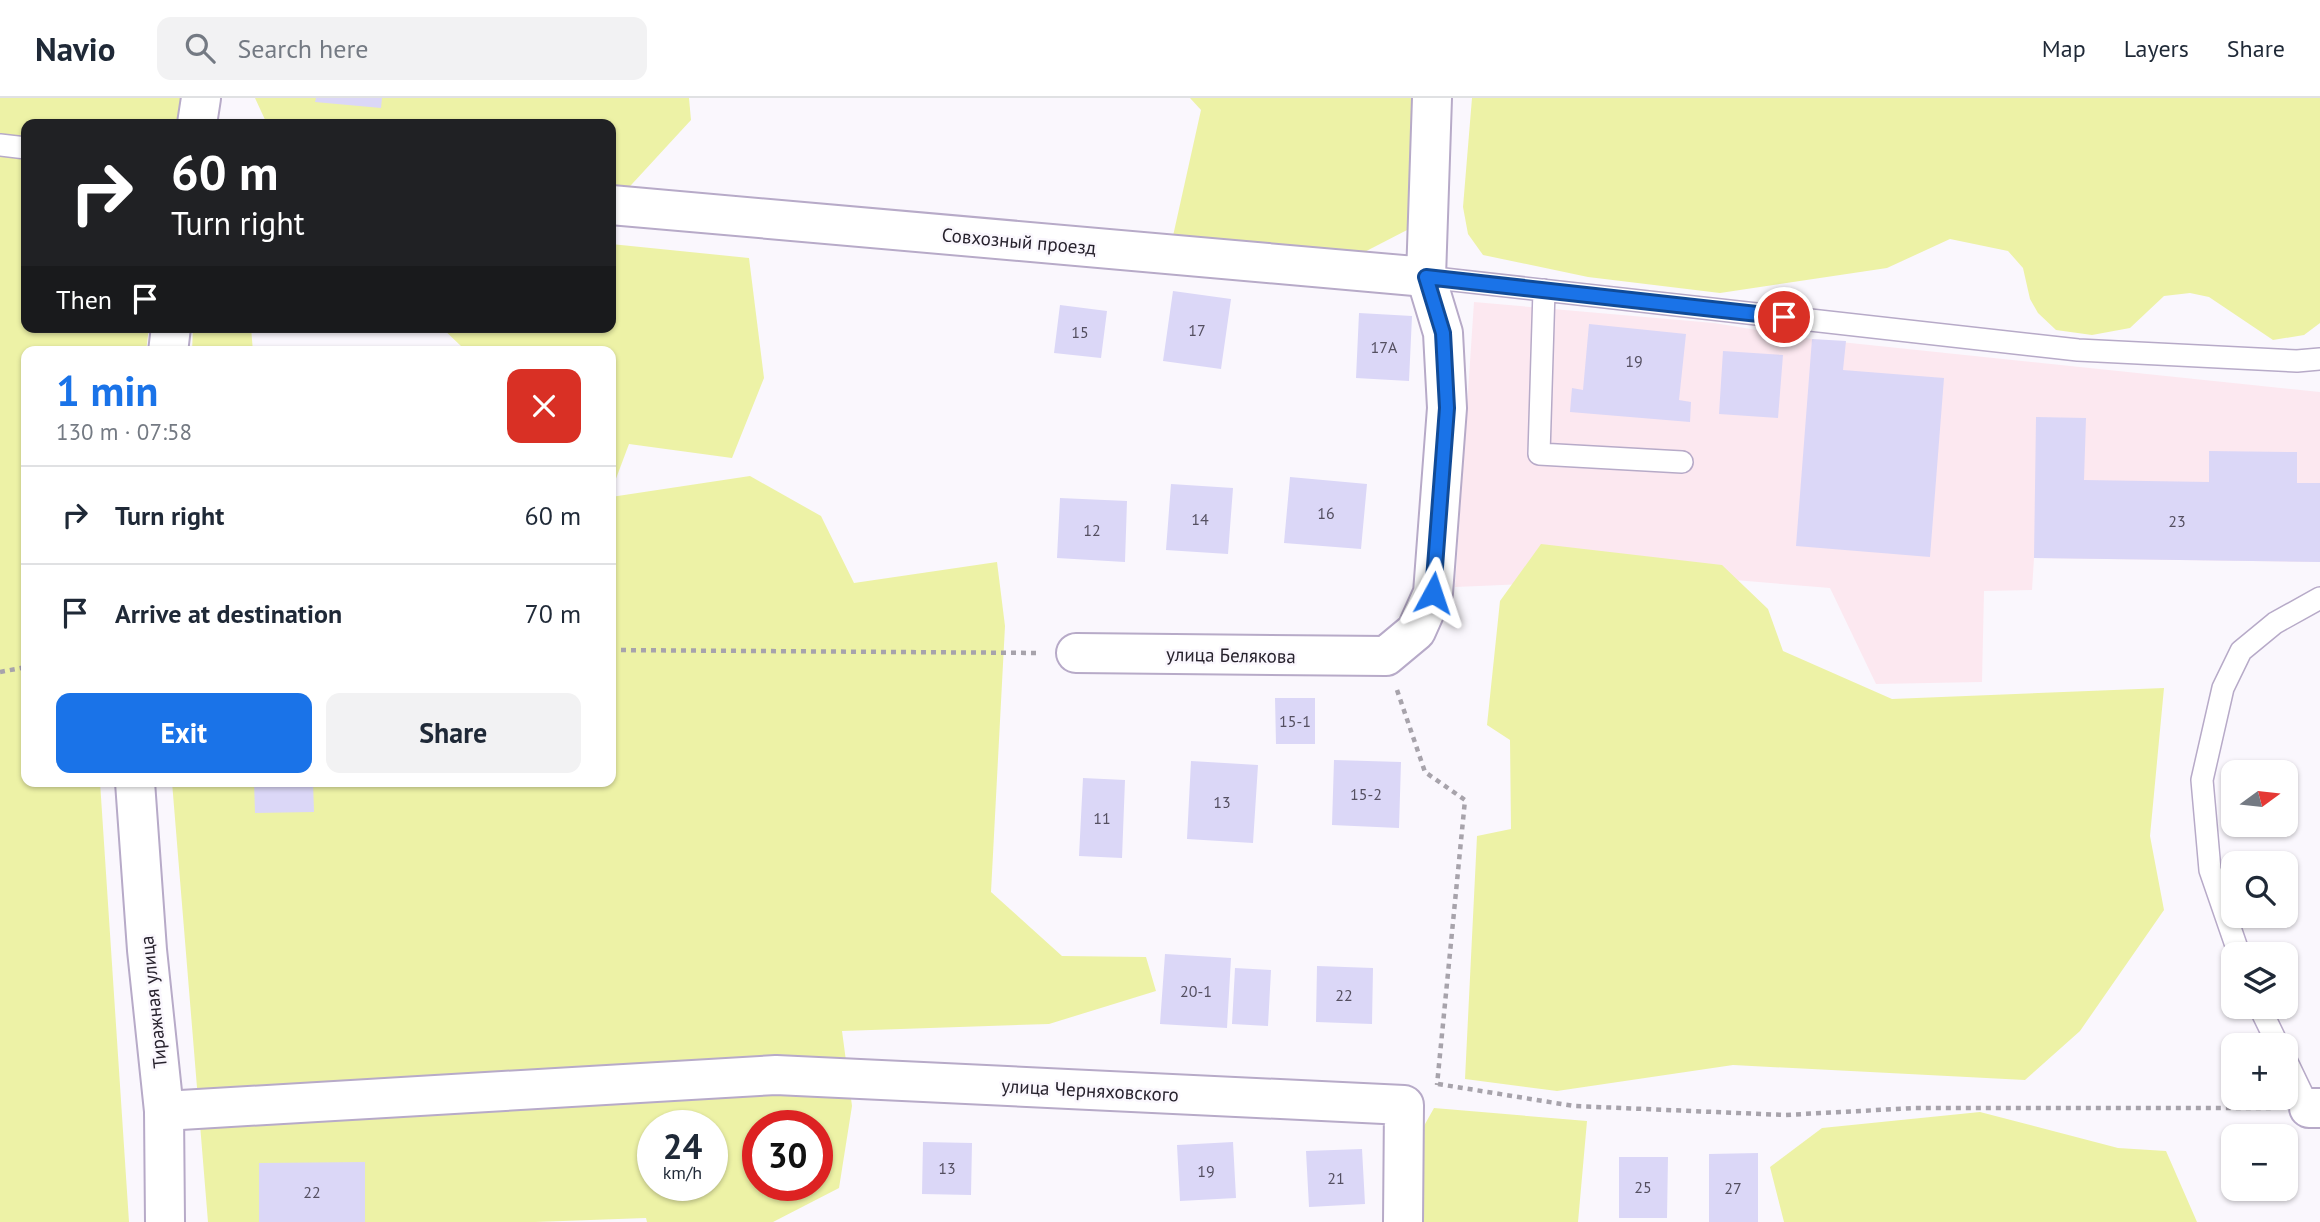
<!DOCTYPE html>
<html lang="en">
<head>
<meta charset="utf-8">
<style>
	body { margin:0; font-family:"PT Sans",sans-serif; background:#f2f2f3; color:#1f2937; height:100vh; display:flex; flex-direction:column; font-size:26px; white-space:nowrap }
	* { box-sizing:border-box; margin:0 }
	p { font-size:23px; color:#747a83 }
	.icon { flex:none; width:38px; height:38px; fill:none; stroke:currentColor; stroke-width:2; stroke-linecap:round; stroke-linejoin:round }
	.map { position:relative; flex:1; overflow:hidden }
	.details { position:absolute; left:21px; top:248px; width:595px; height:441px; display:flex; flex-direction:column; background:#fff; border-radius:14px; box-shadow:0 2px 5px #0004 }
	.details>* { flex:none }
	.top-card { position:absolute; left:21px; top:21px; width:595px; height:214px; border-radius:14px; box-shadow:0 2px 5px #0004; background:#202124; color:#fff; overflow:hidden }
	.needle { width:46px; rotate:75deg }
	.fabs { position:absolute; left:2221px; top:662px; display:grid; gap:14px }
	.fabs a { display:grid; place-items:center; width:77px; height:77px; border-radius:14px; background:#fff; box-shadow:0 2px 5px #0004; font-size:35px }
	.speed { position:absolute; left:637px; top:1012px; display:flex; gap:14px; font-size:35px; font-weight:700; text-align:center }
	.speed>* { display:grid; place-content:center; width:91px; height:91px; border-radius:50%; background:#fff; box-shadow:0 2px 5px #0004; line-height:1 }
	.speed small { font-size:18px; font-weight:400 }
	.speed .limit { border:10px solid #d22; background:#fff; color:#111 }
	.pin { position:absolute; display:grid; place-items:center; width:60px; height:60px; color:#fff; margin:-30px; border:4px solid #fff; border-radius:50%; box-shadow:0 2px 7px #0007 }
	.me { position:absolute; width:77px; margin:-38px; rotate:5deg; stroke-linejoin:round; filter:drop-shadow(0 0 5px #0008) }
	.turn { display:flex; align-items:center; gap:24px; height:147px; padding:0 35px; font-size:32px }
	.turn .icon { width:91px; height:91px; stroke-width:2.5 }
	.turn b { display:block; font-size:49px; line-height:60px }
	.then { display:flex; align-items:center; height:66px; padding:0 35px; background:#0003; gap:14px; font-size:26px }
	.round { display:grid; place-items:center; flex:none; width:74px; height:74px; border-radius:14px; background:#f2f2f3 }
	.headline { display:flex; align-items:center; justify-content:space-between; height:119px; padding:0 35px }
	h1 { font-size:42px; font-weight:800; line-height:52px; color:#1a73e8 }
	.primary-button { display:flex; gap:14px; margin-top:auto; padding:14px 35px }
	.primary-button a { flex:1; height:80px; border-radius:14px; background:#1a73e8; color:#fff; font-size:28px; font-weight:800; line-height:80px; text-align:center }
	.primary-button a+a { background:#f2f2f3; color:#1f2937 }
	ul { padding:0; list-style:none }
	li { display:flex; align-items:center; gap:21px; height:98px; padding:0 35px; border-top:2px solid #e0e1e3 }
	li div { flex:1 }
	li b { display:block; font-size:26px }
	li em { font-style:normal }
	header { display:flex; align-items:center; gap:42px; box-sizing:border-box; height:98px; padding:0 35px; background:#fff; border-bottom:2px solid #e0e1e3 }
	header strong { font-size:33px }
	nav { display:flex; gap:38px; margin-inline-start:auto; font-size:24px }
	.search { width:490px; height:63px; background:#f2f2f3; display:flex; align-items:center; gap:18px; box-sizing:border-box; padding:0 24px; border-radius:14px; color:#747a83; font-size:26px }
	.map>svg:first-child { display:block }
	.industrial { fill:#fce8f0 }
	.green { fill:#edf2a6; fill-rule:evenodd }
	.building { fill:#dbd7f7 }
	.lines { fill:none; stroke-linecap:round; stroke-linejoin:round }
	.service-casing { stroke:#b7aac8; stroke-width:24 }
	.minor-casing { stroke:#b7aac8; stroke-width:42 }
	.secondary-casing { stroke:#b7aac8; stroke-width:42 }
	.path { stroke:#a7a3ab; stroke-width:4.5; stroke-dasharray:5 5; stroke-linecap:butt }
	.service { stroke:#fff; stroke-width:21 }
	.minor { stroke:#fff; stroke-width:38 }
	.secondary { stroke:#fff; stroke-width:38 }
	.route-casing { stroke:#114b97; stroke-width:18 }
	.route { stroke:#1a73e8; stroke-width:12 }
	.labels { text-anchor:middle; stroke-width:5; stroke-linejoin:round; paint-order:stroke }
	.number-label { font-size:16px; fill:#544f60 }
	.street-label { font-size:19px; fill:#27222d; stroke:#faf7fd }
</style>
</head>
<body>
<header>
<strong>Navio</strong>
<div class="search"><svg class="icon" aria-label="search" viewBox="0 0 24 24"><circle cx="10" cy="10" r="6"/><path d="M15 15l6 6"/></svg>Search here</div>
<nav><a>Map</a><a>Layers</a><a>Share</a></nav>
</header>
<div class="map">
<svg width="2320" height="1124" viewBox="0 0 2320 1124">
	<rect width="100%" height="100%" fill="#faf7fd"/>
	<!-- industrial -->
	<path class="industrial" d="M 1474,204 L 1714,225 L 1812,241 L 2320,294 L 2320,464 L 2034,460 L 2032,492 L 1984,493 L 1982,584 L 1876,586 L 1830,490 L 1698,479 L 1455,489 Z"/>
	<!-- green -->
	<path class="green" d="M 0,0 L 181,0 L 177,26 L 26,26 L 26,229 L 149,229 L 146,254 L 26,254 L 26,684 L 100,684 L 129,1124 L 0,1124 Z
		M 255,0 L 689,0 L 691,22 L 621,98 L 611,97 L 611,26 L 267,26 Z
		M 1190,0 L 1415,0 L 1409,131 L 1347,163 L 1173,138 L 1201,12 Z
		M 1472,0 L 2320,0 L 2320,225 L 2304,237 L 2273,242 L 2209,199 L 2190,195 L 2164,198 L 2130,230 L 2092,237 L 2056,232 L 2038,215 L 2030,201 L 2023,170 L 2008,153 L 1950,141 L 1887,170 L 1720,195 L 1588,179 L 1483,157 L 1468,136 L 1463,109 Z
		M 611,146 L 749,160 L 764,280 L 732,360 L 629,346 L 611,394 L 611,254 L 472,254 L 461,248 L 441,229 L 611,229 Z
		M 193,229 L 251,229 L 253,254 L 192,254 Z
		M 750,378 L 821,418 L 854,485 L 997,464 L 1005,528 L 991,794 L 1062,858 L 1146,859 L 1156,893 L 1049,926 L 842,933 L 852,1008 L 839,1090 L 773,1124 L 647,1124 L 646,1120 L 535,1124 L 208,1124 L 172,684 L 611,684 L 611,399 ZM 653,1027 L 712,1027 L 712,1087 L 653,1087 ZM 758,1027 L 817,1027 L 817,1087 L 758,1087 Z
		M 1541,446 L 1722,467 L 1768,511 L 1783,553 L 1892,601 L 2164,590 L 2150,738 L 2164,812 L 2080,933 L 2025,982 L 1733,967 L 1557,993 L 1465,981 L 1477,738 L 1511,731 L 1510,642 L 1487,627 L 1500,503 Z
		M 1434,1010 L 1587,1023 L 1578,1124 L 1419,1124 L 1420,1035 Z
		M 1980,1014 L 2118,1050 L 2166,1053 L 2197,1124 L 1784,1124 L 1770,1069 L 1822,1030 Z"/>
	<!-- building -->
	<path class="building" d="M 316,0 L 382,0 L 381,10 L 315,4 Z
		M 1173,193 L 1231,201 L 1221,271 L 1163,263 Z
		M 1060,207 L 1107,213 L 1101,260 L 1054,255 Z
		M 1359,215 L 1412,218 L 1409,283 L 1356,280 Z
		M 1589,226 L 1686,236 L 1679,302 L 1691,304 L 1690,324 L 1570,314 L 1572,290 L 1583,292 Z
		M 1812,241 L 1846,243 L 1843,272 L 1944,280 L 1930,459 L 1796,448 Z
		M 1723,253 L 1783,257 L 1778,320 L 1719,316 Z
		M 2036,319 L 2086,320 L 2084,382 L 2209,384 L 2209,353 L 2297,354 L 2297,385 L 2320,385 L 2320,464 L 2034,460 Z
		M 1290,379 L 1367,386 L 1361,451 L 1284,445 Z
		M 1171,386 L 1233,390 L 1228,456 L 1166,452 Z
		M 1060,400 L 1127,403 L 1125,464 L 1057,460 Z
		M 1275,600 L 1315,600 L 1315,646 L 1276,646 Z
		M 1334,662 L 1401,664 L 1399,730 L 1332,727 Z
		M 1191,663 L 1258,667 L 1253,745 L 1187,741 Z
		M 1083,680 L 1125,682 L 1122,760 L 1079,758 Z
		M 254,684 L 313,684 L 314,714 L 255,715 Z
		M 1165,856 L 1231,860 L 1227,930 L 1160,926 Z
		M 1317,868 L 1373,870 L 1372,926 L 1316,924 Z
		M 1235,870 L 1271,872 L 1268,928 L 1232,926 Z
		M 923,1044 L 972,1045 L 971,1097 L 922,1096 Z
		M 1233,1044 L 1236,1100 L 1180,1103 L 1177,1047 Z
		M 1362,1051 L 1365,1106 L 1309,1109 L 1306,1053 Z
		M 1758,1055 L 1758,1124 L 1709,1124 L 1709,1056 Z
		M 1619,1059 L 1668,1059 L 1667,1120 L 1619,1120 Z
		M 365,1064 L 365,1124 L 259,1124 L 259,1065 Z"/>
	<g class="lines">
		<defs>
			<path id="service" d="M 0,47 L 26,50
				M 1426,179 L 2078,252 L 2297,263 L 2320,261
				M 1544,192 L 1539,356 L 1682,364
				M 2239,856 L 2210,772 L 2202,682 L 2223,590 L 2241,553 L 2275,525 L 2320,500
				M 2259,908 L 2278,947
				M 2286,962 L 2309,1010"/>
			<path id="minor" d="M 1076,555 L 1386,558 L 1416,533 L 1433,495 L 1447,310 L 1443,235 L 1426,179
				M 2309,1010 L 2320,1010
				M 164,1013 L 776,977 L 1404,1007 L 1403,1124"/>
			<path id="secondary" d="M 197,26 L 201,0
				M 611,107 L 1426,179 L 1432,0
				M 168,254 L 171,229
				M 135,684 L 147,852 L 164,1013 L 165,1124"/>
		</defs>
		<!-- service casing -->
		<use href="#service" class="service-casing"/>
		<!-- minor casing -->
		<use href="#minor" class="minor-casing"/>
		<!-- secondary casing -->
		<use href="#secondary" class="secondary-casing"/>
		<!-- path -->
		<path class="path" d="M 611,552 L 1040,555
			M 0,574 L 26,569
			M 1397,592 L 1425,674 L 1465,702 L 1437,987
			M 1438,986 L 1574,1008 L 1785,1017 L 1915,1010 L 2275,1010"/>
		<!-- service -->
		<use href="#service" class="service"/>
		<!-- minor -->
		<use href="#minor" class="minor"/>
		<!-- secondary -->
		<use href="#secondary" class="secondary"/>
	</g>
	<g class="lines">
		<defs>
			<path id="route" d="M 1433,495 L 1447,310 L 1443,235 L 1426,179 L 1784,219"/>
		</defs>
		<!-- route casing -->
		<use href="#route" class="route-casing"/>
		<!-- route -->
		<use href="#route" class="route"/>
	</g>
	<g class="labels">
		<!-- number labels -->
		<g class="number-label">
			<text x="1197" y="238">17</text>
			<text x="1080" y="240">15</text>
			<text x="1384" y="255">17А</text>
			<text x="1634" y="269">19</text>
			<text x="1326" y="421">16</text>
			<text x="1200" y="427">14</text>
			<text x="2177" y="429">23</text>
			<text x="1092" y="438">12</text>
			<text x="1295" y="629">15-1</text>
			<text x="1366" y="702">15-2</text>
			<text x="1222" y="710">13</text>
			<text x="1102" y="726">11</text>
			<text x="1196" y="899">20-1</text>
			<text x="1344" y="903">22</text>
			<text x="947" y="1076">13</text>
			<text x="1206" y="1079">19</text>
			<text x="1336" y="1086">21</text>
			<text x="1643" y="1095">25</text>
			<text x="1733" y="1096">27</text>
			<text x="312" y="1100">22</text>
		</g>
		<!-- street labels -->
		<g class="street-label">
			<text transform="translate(1019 143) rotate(5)" y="7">Совхозный проезд</text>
			<text transform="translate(1231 557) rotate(1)" y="7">улица Белякова</text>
			<text transform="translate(153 904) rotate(-96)" y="7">Тиражная улица</text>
			<text transform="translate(1090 992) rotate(3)" y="7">улица Черняховского</text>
		</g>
	</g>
</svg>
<div class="fabs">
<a><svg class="needle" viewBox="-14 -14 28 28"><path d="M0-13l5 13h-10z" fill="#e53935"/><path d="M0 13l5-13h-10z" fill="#747a83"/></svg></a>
<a><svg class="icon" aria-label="search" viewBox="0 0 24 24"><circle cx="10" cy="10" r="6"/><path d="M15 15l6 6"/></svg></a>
<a><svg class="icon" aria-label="layers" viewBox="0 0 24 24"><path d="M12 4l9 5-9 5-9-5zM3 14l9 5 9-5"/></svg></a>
<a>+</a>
<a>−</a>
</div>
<div class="speed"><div>24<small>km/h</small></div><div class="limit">30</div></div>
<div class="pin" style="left:1784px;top:219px;background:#d93025"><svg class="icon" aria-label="arrive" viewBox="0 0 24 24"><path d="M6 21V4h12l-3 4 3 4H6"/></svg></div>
<svg class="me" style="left:1433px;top:495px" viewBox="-20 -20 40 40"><path d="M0-17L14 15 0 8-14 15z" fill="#1a73e8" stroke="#fff" stroke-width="4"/></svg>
<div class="top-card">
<div class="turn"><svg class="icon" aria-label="right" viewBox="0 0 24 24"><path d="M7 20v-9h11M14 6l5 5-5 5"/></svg><div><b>60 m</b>Turn right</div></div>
<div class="then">Then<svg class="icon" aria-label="arrive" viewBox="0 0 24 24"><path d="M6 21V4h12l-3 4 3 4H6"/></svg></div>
</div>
<section class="details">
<div class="headline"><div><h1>1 min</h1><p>130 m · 07:58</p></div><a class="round" style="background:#d93025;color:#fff"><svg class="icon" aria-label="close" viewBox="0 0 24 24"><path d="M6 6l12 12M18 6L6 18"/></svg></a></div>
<ul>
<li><svg class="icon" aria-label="right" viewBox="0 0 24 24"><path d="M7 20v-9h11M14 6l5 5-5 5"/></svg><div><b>Turn right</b></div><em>60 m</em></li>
<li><svg class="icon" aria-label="arrive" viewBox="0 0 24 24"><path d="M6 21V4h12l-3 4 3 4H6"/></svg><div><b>Arrive at destination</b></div><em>70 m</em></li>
</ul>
<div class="primary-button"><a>Exit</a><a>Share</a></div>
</section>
</div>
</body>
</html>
